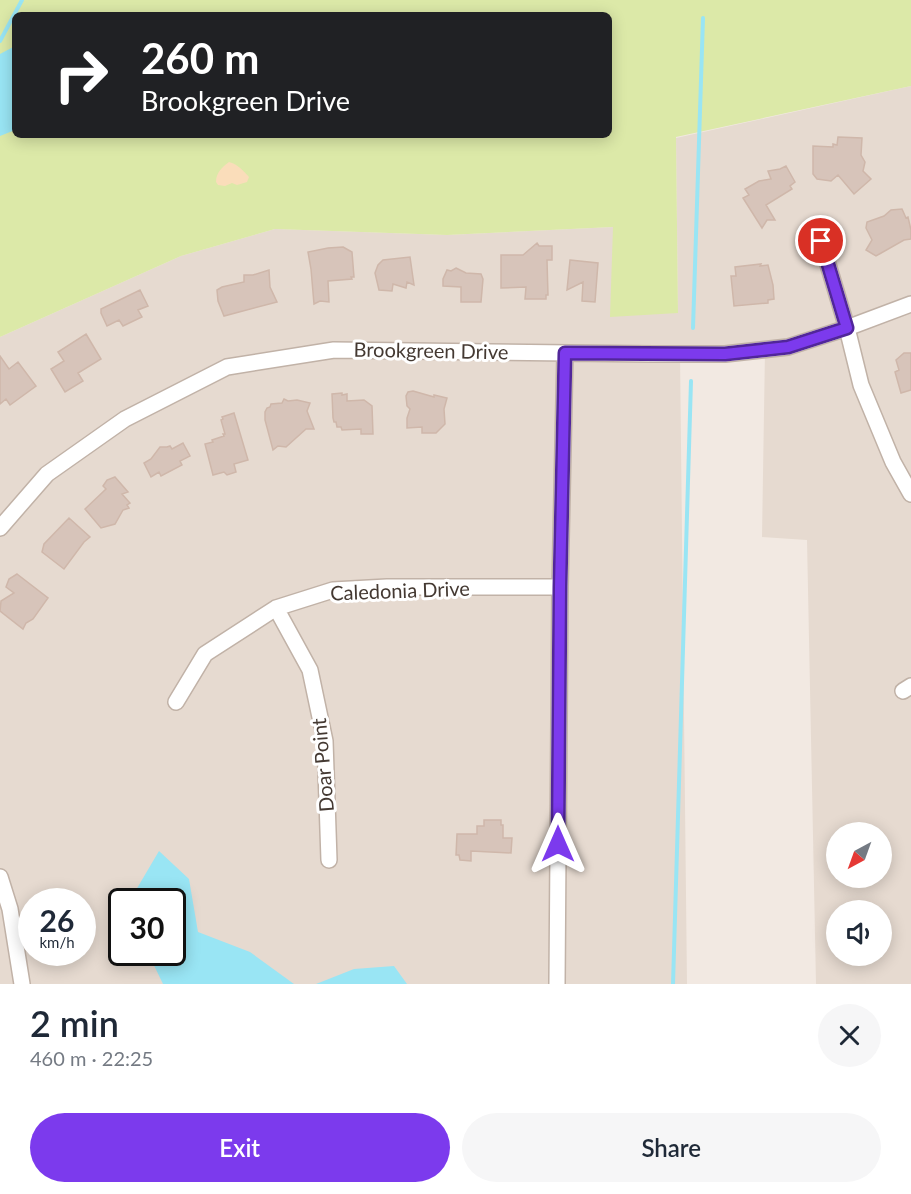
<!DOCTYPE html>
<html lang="en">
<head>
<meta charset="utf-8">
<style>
	body { margin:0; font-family:Lato,sans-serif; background:#f6f6f7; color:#1f2937; height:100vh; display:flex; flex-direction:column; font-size:22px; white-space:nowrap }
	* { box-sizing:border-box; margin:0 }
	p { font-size:20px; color:#747a83 }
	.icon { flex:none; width:33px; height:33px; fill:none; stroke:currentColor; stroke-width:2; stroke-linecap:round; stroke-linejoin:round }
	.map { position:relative; height:984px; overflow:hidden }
	.panel { display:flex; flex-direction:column; background:#fff; flex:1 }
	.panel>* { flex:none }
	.guide { position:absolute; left:12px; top:12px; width:600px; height:126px; border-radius:9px; box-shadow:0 3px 15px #0003; background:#202124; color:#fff; overflow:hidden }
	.needle { width:39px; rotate:221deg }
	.fabs { position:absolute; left:826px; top:822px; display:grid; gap:12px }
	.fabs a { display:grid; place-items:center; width:66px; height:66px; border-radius:50%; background:#fff; box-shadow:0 3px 15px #0003; font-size:30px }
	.speed { position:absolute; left:18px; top:888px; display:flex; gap:12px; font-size:30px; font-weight:700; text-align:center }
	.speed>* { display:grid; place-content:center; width:78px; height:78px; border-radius:50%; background:#fff; box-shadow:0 3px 15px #0003; line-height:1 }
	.speed small { font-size:15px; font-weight:400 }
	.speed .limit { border:3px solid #111; border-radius:9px; background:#fff; color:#111 }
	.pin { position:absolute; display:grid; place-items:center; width:51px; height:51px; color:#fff; margin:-26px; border:3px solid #fff; border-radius:50%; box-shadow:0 2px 6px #0007 }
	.me { position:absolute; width:66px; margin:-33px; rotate:0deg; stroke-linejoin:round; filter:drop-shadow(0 0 4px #0008) }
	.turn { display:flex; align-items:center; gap:21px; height:126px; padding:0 30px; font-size:27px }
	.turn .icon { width:78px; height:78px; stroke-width:2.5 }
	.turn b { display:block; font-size:42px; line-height:51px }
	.round { display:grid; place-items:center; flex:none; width:63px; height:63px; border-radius:32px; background:#f6f6f7 }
	.head { display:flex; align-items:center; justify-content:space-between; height:102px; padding:0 30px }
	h1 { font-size:36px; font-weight:600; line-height:45px }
	.button { display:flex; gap:12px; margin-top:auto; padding:12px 30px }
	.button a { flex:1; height:69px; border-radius:36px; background:#7c3aed; color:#fff; font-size:24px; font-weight:600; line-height:69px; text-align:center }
	.button a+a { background:#f6f6f7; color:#1f2937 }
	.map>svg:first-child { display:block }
	.residential { fill:#e6dad0; fill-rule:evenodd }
	.green { fill:#dce9a8; fill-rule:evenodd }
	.sand { fill:#faddba }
	.water { fill:#99e5f4 }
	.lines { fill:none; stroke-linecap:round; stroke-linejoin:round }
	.stream { stroke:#99e5f4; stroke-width:4 }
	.building { fill:#d7c4ba; stroke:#cfb7aa; stroke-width:1.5 }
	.minor-casing { stroke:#c1b2a7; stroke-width:18 }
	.minor { stroke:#fff; stroke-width:15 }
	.route-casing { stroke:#51269a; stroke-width:15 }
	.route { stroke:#7c3aed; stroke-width:10 }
	.labels { text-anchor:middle; stroke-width:6; stroke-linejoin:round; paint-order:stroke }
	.street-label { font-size:20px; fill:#443932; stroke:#fff }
</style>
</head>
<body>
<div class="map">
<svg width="911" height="984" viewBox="0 0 911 984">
	<rect width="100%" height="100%" fill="#f2e9e2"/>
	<!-- residential -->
	<path class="residential" d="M 911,86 L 911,984 L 816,984 L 807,540 L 762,537 L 765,350 L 680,355 L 687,984 L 0,984 L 0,337 L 181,256 L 275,229 L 447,235 L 614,227 L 678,312 L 676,138 ZM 837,832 L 882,832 L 882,878 L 837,878 ZM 32,902 L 82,902 L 82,952 L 32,952 ZM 122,902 L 172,902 L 172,952 L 122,952 ZM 837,910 L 882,910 L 882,956 L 837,956 Z"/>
	<!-- green -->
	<path class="green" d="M 0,0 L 911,0 L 911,86 L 676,137 L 678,313 L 610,317 L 613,227 L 447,235 L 275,229 L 181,256 L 0,337 ZM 15,15 L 609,15 L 609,135 L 15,135 Z"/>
	<!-- sand -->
	<path class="sand" d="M 229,162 C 237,164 244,171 249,177 L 247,182 L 237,185 L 232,183 L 225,186 L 218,185 L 216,182 C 216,173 222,167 229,162 Z"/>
	<!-- water -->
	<path class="water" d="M 15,46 L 15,130 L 0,136 L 0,54 Z
		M 159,851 L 189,879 L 198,932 L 250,952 L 294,984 L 163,984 L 148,953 L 172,952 L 172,902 L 138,901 L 136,890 Z
		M 394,966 L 407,984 L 316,984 L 354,969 Z"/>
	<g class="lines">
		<!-- stream -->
		<path class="stream" d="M 0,41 L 22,0
			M 693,328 L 703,18
			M 673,984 L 691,381"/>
	</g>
	<!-- building -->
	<path class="building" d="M 838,137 L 862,138 L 861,155 L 865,162 L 863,171 L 871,179 L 854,194 L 838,175 L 831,181 L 817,179 L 813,174 L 813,146 L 833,147 L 833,144 L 837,145 Z
		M 786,166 L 795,182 L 790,186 L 792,189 L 766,205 L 775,220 L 767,220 L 762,228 L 743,198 L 749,195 L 745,189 L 759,181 L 771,179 L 768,171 L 780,169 Z
		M 902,209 L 906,218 L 908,217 L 911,230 L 911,239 L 904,240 L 876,256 L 866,250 L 872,240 L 866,228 L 867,222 L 884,216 L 891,210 Z
		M 537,243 L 539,246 L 552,246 L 552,260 L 547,260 L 548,295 L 546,295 L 546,299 L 525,299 L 526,287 L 501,288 L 501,255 L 523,255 Z
		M 343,247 L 352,252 L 354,277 L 351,277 L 352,279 L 328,281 L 329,302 L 320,301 L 314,304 L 311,269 L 308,252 L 328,248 Z
		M 410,257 L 414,285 L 407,282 L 406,288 L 393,284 L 392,291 L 379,290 L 375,273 L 378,265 L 383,260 Z
		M 570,260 L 598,263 L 595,302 L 582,301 L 583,282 L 567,290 Z
		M 761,264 L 760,266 L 768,265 L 773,285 L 774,299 L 768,300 L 768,303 L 734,306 L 731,276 L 736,276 L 735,267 Z
		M 456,268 L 466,273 L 481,274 L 483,279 L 481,302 L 461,302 L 461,287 L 443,286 L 443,279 L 447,270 L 451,271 Z
		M 269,270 L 270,287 L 277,302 L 224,316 L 218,301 L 217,290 L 222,287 L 244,282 L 244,275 L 253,275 Z
		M 140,290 L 148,306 L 138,310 L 142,317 L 123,326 L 119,320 L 107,326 L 101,313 L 101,309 Z
		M 86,334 L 101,359 L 78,373 L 83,381 L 65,392 L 51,369 L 64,361 L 58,352 Z
		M 904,353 L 911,353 L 911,390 L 901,393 L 895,372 L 899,370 L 896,360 Z
		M 0,356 L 9,369 L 18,362 L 36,386 L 10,405 L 6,399 L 0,404 Z
		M 413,391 L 434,397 L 434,395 L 447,398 L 444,409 L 445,424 L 436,433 L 422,433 L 422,427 L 407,428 L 407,418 L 410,409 L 407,406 L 406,396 L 408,392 Z
		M 342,393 L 342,395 L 347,394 L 347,401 L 364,400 L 372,406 L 373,434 L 361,434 L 361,429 L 342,430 L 341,427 L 337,427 L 336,422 L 334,422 L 333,418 L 332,394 Z
		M 284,399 L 288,401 L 297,400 L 310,403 L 307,411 L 314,429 L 306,429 L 286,447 L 278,446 L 273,450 L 265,420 L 265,412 L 267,408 L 270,407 L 271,404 L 282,403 Z
		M 234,413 L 248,460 L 234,464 L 236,472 L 227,475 L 224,472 L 213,475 L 205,444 L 213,442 L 212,440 L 224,436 L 223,434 L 225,434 L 221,420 L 223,419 L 222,417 Z
		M 183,443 L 190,456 L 180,461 L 182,465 L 161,476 L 159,472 L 151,477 L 144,463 L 151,459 L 160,447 L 167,447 L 170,446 L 172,449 Z
		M 115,477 L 128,492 L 122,494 L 130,503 L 127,505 L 129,508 L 123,510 L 115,524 L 101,528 L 85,509 L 106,489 L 103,486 L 107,480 Z
		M 69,518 L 90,537 L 84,542 L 64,569 L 42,552 L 44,544 Z
		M 17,574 L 48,598 L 33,619 L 26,623 L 23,629 L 0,611 L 1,601 L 14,593 L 6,587 L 9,579 Z
		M 484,820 L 501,820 L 501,825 L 503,825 L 503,838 L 512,838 L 511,853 L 471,851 L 471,861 L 460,860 L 459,855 L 456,855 L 457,834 L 477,834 L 477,826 L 484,826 Z"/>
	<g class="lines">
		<defs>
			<path id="minor" d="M 821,241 L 847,328 L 861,385 L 893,462 L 911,494
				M 0,528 L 47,474 L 125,419 L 227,367 L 334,350 L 653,354 L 725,354 L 788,347 L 847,328 L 911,304
				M 276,608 L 310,670 L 325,741 L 329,860
				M 903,691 L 911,686
				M 176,702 L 205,654 L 276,608 L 333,590 L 387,587 L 560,587
				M 0,877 L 10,909 L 22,984
				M 557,984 L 560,587 L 565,353"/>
		</defs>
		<!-- minor casing -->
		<use href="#minor" class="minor-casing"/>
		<!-- minor -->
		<use href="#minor" class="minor"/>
	</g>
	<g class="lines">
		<defs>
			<path id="route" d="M 558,844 L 560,587 L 565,353 L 725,354 L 788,347 L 847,328 L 821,241"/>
		</defs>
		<!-- route casing -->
		<use href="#route" class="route-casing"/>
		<!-- route -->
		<use href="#route" class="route"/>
	</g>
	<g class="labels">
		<!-- street labels -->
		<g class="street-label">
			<text transform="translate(431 351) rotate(1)" y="7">Brookgreen Drive</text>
			<text transform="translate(400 591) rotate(-2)" y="7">Caledonia Drive</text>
			<text transform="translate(323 765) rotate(-95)" y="7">Doar Point</text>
		</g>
	</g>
</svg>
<div class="fabs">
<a><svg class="needle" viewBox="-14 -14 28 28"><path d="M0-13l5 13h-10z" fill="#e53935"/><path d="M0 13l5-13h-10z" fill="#747a83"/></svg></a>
<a><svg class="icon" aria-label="sound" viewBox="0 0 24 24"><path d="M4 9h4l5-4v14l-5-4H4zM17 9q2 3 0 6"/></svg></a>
</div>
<div class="speed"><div>26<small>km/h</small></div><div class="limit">30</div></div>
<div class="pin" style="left:821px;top:241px;background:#d93025"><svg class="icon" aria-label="arrive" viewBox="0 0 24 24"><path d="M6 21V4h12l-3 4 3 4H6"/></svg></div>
<svg class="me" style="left:558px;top:844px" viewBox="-20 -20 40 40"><path d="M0-17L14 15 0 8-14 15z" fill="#7c3aed" stroke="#fff" stroke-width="4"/></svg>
<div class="guide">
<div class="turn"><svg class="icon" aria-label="right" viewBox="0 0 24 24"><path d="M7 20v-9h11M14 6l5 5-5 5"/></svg><div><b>260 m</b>Brookgreen Drive</div></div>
</div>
</div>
<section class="panel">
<div class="head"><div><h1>2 min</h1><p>460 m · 22:25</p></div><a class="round"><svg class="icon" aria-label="close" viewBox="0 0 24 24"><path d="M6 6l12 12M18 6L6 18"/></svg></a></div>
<div class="button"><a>Exit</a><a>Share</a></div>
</section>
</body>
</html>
